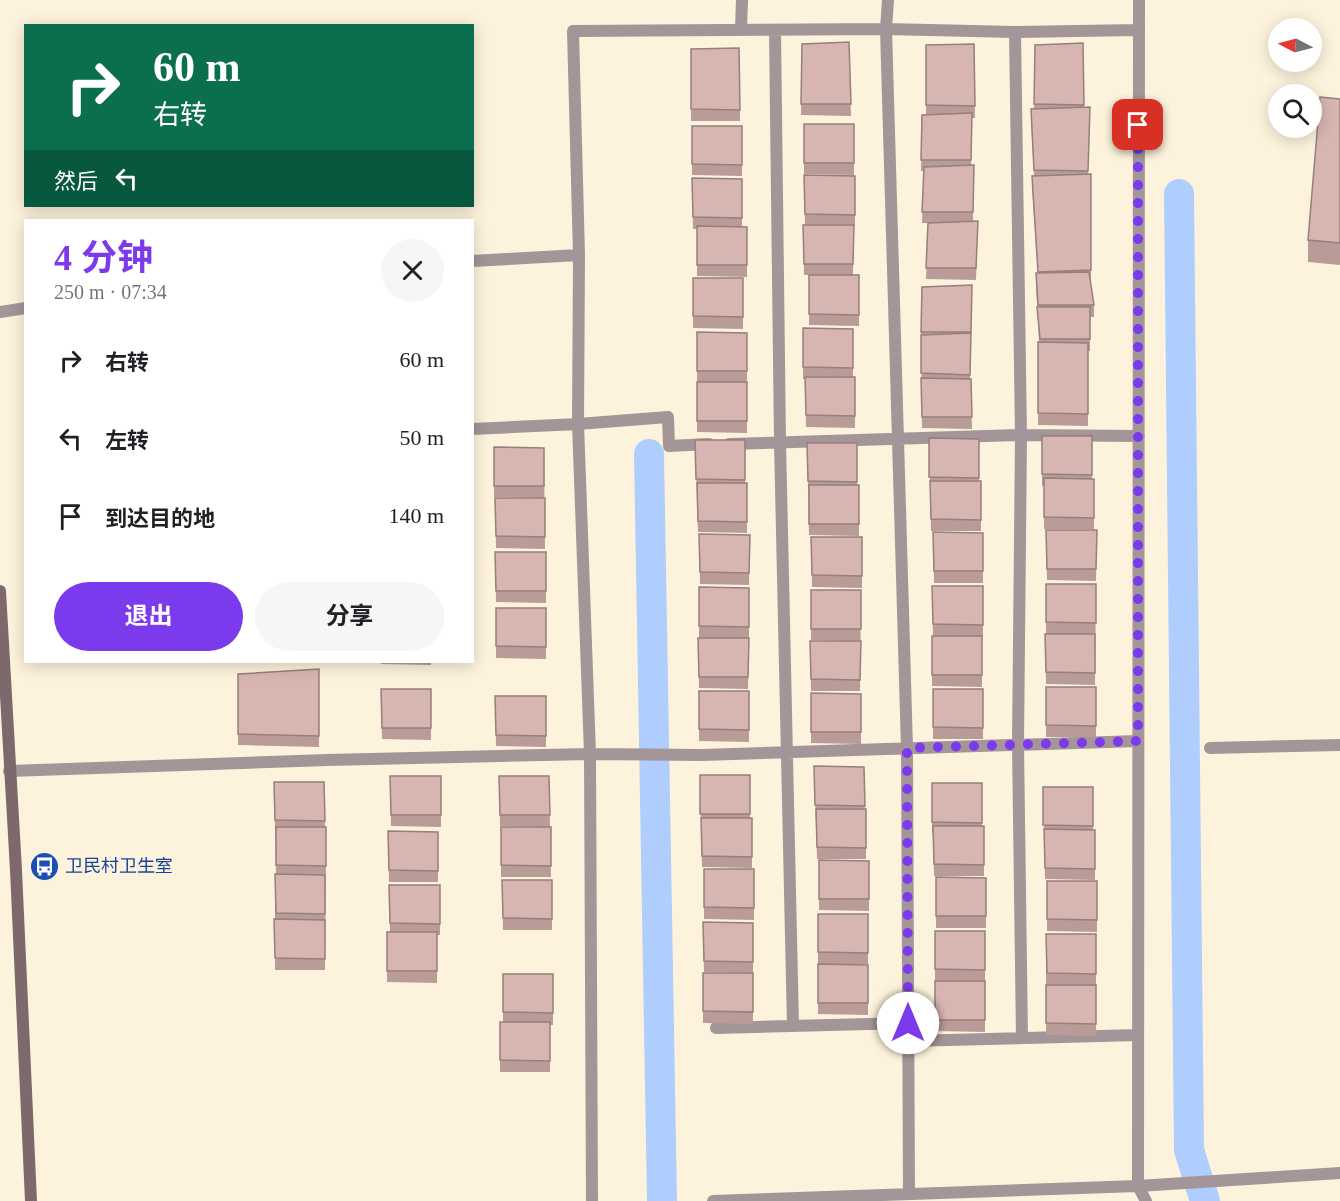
<!DOCTYPE html>
<html lang="zh">
<head>
<meta charset="utf-8">
<style>
	body { margin:0; font-family:"Times New Roman","Noto Sans SC",serif; background:#f6f6f6; color:#202124; height:100vh; display:flex; flex-direction:column; font-size:22px; white-space:nowrap }
	* { box-sizing:border-box; margin:0 }
	p { font-size:20px; color:#757577 }
	.icon { flex:none; width:33px; height:33px; fill:none; stroke:currentColor; stroke-width:2; stroke-linecap:round; stroke-linejoin:round }
	.map { position:relative; flex:1; overflow:hidden }
	.sheet { position:absolute; left:24px; top:219px; width:450px; height:444px; display:flex; flex-direction:column; background:#fff; border-radius:0px; box-shadow:0 3px 15px #0003 }
	.sheet>* { flex:none }
	.hud { position:absolute; left:24px; top:24px; width:450px; height:183px; border-radius:0px; box-shadow:0 3px 15px #0003; background:#0b6e4f; color:#fff; overflow:hidden }
	.needle { width:39px; rotate:276deg }
	.fabs { position:absolute; left:1268px; top:18px; display:grid; gap:12px }
	.fabs a { display:grid; place-items:center; width:54px; height:54px; border-radius:50%; background:#fff; box-shadow:0 3px 15px #0003; font-size:30px }
	.pin { position:absolute; display:grid; place-items:center; width:51px; height:51px; color:#fff; margin:-26px; border-radius:12px; box-shadow:0 3px 9px #0006 }
	.me { position:absolute; width:66px; margin:-33px; rotate:0deg; stroke-linejoin:round; filter:drop-shadow(0 0 4px #0008) }
	.turn { display:flex; align-items:center; gap:21px; height:126px; padding:0 30px; font-size:27px }
	.turn .icon { width:78px; height:78px; stroke-width:2.5 }
	.turn b { display:block; font-size:42px; line-height:51px }
	.then { display:flex; align-items:center; height:57px; padding:0 30px; background:#0003; gap:12px; font-size:22px }
	.round { display:grid; place-items:center; flex:none; width:63px; height:63px; border-radius:32px; background:#f6f6f6 }
	.head { display:flex; align-items:center; justify-content:space-between; height:102px; padding:0 30px }
	h1 { font-size:36px; font-weight:700; line-height:45px; color:#7c3aed }
	.cta { display:flex; gap:12px; margin-top:auto; padding:12px 30px }
	.cta a { flex:1; height:69px; border-radius:36px; background:#7c3aed; color:#fff; font-size:24px; font-weight:700; line-height:69px; text-align:center }
	.cta a+a { background:#f6f6f6; color:#202124 }
	ul { padding:0; list-style:none }
	li { display:flex; align-items:center; gap:18px; height:78px; padding:0 30px }
	li div { flex:1 }
	li b { display:block; font-size:22px }
	li em { font-style:normal }
	.map>svg:first-child { display:block }
	.lines { fill:none; stroke-linecap:round; stroke-linejoin:round }
	.canal { stroke:#afcdfd; stroke-width:30 }
	.street { stroke:#a49598; stroke-width:12 }
	.secondary { stroke:#7d696c; stroke-width:12 }
	.wall { fill:#b99c98 }
	.building { fill:#d7b5b1; stroke:#967f7c; stroke-width:1.5 }
	.route { stroke:#7c3aed; stroke-width:10; stroke-dasharray:0 18 }
	.labels { text-anchor:middle; stroke-width:6; stroke-linejoin:round; paint-order:stroke }
	.transit-label { font-size:18px; fill:#164399; stroke:#fdf3dc; text-anchor:start }
</style>
</head>
<body>
<div class="map">
<svg width="1340" height="1201" viewBox="0 0 1340 1201">
	<rect width="100%" height="100%" fill="#fdf3dc"/>
	<g class="lines">
		<!-- canal -->
		<path class="canal" d="M 1179,194 L 1189,1150 L 1205,1201
			M 649,454 L 662,1201"/>
		<!-- street -->
		<path class="street" d="M 888,0 L 886,29 L 907,748 L 909,1194
			M 1139,0 L 1138,1186 L 1146,1201
			M 741,30 L 742,0
			M 775,30 L 780,442 L 793,1026
			M 579,255 L 573,31 L 886,29 L 1015,32
			M 472,261 L 579,255 L 578,424 L 668,417 L 669,446 L 709,444
			M 0,312 L 26,308
			M 472,429 L 578,424 L 590,754 L 592,1201
			M 729,444 L 1021,435 L 1139,436
			M 1210,748 L 1340,745
			M 9,771 L 327,760 L 590,754 L 702,755 L 1138,741
			M 716,1028 L 908,1023
			M 1022,1038 L 1018,745 L 1021,435 L 1015,32 L 1138,30
			M 908,1041 L 1138,1035
			M 713,1201 L 1138,1186 L 1340,1173"/>
		<!-- secondary -->
		<path class="secondary" d="M 0,591 L 16,870 L 31,1201"/>
	</g>
	<!-- wall -->
	<path class="wall" d="M 849,42 L 851,116 L 801,115 L 802,44 Z
		M 974,44 L 975,118 L 972,118 L 971,165 L 974,165 L 973,221 L 978,221 L 976,280 L 926,279 L 928,223 L 922,223 L 924,171 L 921,171 L 922,115 L 926,115 L 926,45 Z
		M 1035,45 L 1084,105 L 1084,107 L 1090,119 L 1088,175 L 1091,174 L 1091,281 L 1090,281 L 1094,305 L 1094,317 L 1090,317 L 1090,351 L 1088,351 L 1088,426 L 1038,425 L 1038,342 L 1039,342 L 1036,284 L 1036,273 L 1038,273 L 1032,188 L 1032,176 L 1034,176 L 1031,121 L 1031,109 L 1034,109 Z
		M 691,49 L 740,110 L 740,121 L 691,121 Z
		M 1340,99 L 1340,265 L 1308,262 L 1308,240 Z
		M 804,124 L 854,124 L 854,175 L 804,174 Z
		M 692,126 L 742,126 L 742,176 L 692,175 Z
		M 804,175 L 855,176 L 855,226 L 854,226 L 853,275 L 859,275 L 859,326 L 809,325 L 809,275 L 804,275 L 803,225 L 805,225 Z
		M 692,178 L 742,179 L 742,227 L 747,227 L 747,277 L 697,276 L 697,229 L 693,229 Z
		M 693,278 L 743,278 L 743,329 L 693,328 Z
		M 972,285 L 970,379 L 971,379 L 972,429 L 922,428 L 921,332 Z
		M 803,328 L 853,329 L 853,377 L 855,377 L 855,428 L 806,427 L 805,379 L 803,379 Z
		M 697,332 L 747,333 L 747,433 L 697,432 Z
		M 1042,436 L 1092,436 L 1092,479 L 1094,479 L 1094,529 L 1044,529 L 1044,486 L 1042,486 Z
		M 929,438 L 979,439 L 979,481 L 981,481 L 981,531 L 931,531 Z
		M 695,440 L 745,440 L 745,483 L 747,483 L 747,533 L 698,532 Z
		M 807,443 L 857,443 L 857,485 L 859,485 L 859,536 L 809,535 Z
		M 494,447 L 544,448 L 545,549 L 496,548 L 495,498 L 542,498 L 494,497 Z
		M 1046,530 L 1097,530 L 1096,581 L 1047,580 Z
		M 933,532 L 983,533 L 983,583 L 934,583 Z
		M 699,534 L 750,535 L 749,585 L 700,584 Z
		M 811,537 L 862,537 L 862,588 L 812,587 Z
		M 495,552 L 546,552 L 546,603 L 496,602 Z
		M 1046,584 L 1096,584 L 1095,685 L 1046,684 L 1045,634 L 1081,634 L 1046,634 Z
		M 932,586 L 983,586 L 983,636 L 933,636 Z
		M 699,587 L 749,588 L 749,638 L 699,638 Z
		M 811,590 L 861,590 L 860,691 L 811,691 L 810,641 L 849,641 L 811,640 Z
		M 496,608 L 546,608 L 546,659 L 496,658 Z
		M 932,636 L 982,636 L 982,687 L 932,686 Z
		M 698,638 L 749,638 L 748,689 L 699,688 Z
		M 381,662 L 431,662 L 431,665 L 381,664 Z
		M 319,669 L 319,747 L 238,745 L 238,674 Z
		M 1046,687 L 1096,687 L 1096,737 L 1046,737 Z
		M 381,689 L 431,689 L 431,740 L 382,739 Z
		M 933,689 L 983,689 L 983,739 L 933,739 Z
		M 699,691 L 749,691 L 749,742 L 699,741 Z
		M 811,693 L 861,694 L 861,744 L 811,743 Z
		M 495,696 L 546,696 L 546,747 L 496,746 Z
		M 814,766 L 864,767 L 865,809 L 866,809 L 866,859 L 817,859 Z
		M 700,775 L 750,775 L 750,818 L 752,818 L 752,868 L 702,867 Z
		M 390,776 L 441,776 L 441,827 L 391,826 Z
		M 499,776 L 549,776 L 551,877 L 501,877 L 501,827 L 544,827 L 500,826 Z
		M 274,782 L 324,782 L 326,866 L 325,970 L 275,970 L 275,874 L 276,874 Z
		M 932,783 L 982,783 L 982,826 L 984,826 L 984,876 L 934,876 L 933,833 L 932,833 Z
		M 1043,787 L 1093,787 L 1093,830 L 1095,830 L 1095,880 L 1045,879 Z
		M 388,831 L 438,832 L 438,882 L 389,882 Z
		M 819,860 L 869,861 L 869,911 L 819,910 Z
		M 704,869 L 754,869 L 754,920 L 704,919 Z
		M 936,877 L 986,878 L 986,928 L 936,928 Z
		M 502,880 L 552,880 L 552,930 L 503,930 Z
		M 1047,881 L 1097,881 L 1097,932 L 1047,931 Z
		M 389,885 L 440,885 L 440,935 L 437,935 L 437,983 L 387,982 L 387,932 L 390,932 Z
		M 818,914 L 868,914 L 868,964 L 818,964 Z
		M 703,922 L 753,923 L 753,973 L 704,972 Z
		M 935,931 L 985,931 L 985,1032 L 935,1031 Z
		M 1046,934 L 1096,934 L 1096,1036 L 1046,1035 Z
		M 818,964 L 868,965 L 868,1015 L 818,1014 Z
		M 703,973 L 753,973 L 753,1024 L 703,1023 Z
		M 503,974 L 553,974 L 553,1025 L 550,1025 L 550,1072 L 500,1072 L 500,1022 L 503,1022 Z"/>
	<!-- building -->
	<path class="building" d="M 849,42 L 851,104 L 801,104 L 802,44 Z
		M 1083,43 L 1084,105 L 1034,104 L 1035,45 Z
		M 974,44 L 975,106 L 926,105 L 926,45 Z
		M 739,48 L 740,110 L 691,109 L 691,49 Z
		M 1320,97 L 1340,99 L 1340,243 L 1308,240 Z
		M 1090,107 L 1088,171 L 1034,170 L 1031,109 Z
		M 972,113 L 971,160 L 921,160 L 922,115 Z
		M 804,124 L 854,124 L 854,163 L 804,163 Z
		M 692,126 L 742,126 L 742,165 L 692,164 Z
		M 974,165 L 973,212 L 922,212 L 924,167 Z
		M 1091,174 L 1091,270 L 1038,272 L 1032,176 Z
		M 804,175 L 855,176 L 855,215 L 805,214 Z
		M 692,178 L 742,179 L 742,218 L 693,217 Z
		M 978,221 L 976,268 L 926,268 L 928,223 Z
		M 803,225 L 854,225 L 853,264 L 804,264 Z
		M 697,226 L 747,227 L 747,265 L 697,265 Z
		M 1089,272 L 1094,305 L 1038,305 L 1036,273 Z
		M 809,275 L 859,275 L 859,315 L 809,314 Z
		M 693,278 L 743,278 L 743,317 L 693,316 Z
		M 972,285 L 971,332 L 921,332 L 922,287 Z
		M 1037,307 L 1090,307 L 1090,339 L 1040,339 Z
		M 803,328 L 853,329 L 853,368 L 803,367 Z
		M 697,332 L 747,333 L 747,371 L 697,371 Z
		M 971,333 L 970,375 L 921,373 L 921,335 Z
		M 1038,342 L 1088,343 L 1088,414 L 1038,413 Z
		M 805,377 L 855,377 L 855,416 L 806,415 Z
		M 921,378 L 971,379 L 972,417 L 922,417 Z
		M 697,382 L 747,382 L 747,421 L 697,421 Z
		M 1042,436 L 1092,436 L 1092,475 L 1042,474 Z
		M 929,438 L 979,439 L 979,478 L 929,477 Z
		M 695,440 L 745,440 L 745,480 L 696,479 Z
		M 807,443 L 857,443 L 857,482 L 808,481 Z
		M 494,447 L 544,448 L 544,486 L 494,486 Z
		M 1044,478 L 1094,479 L 1094,518 L 1044,517 Z
		M 930,481 L 981,481 L 981,520 L 931,519 Z
		M 697,483 L 747,483 L 747,522 L 698,521 Z
		M 809,485 L 859,485 L 859,524 L 809,524 Z
		M 495,498 L 545,498 L 545,537 L 496,536 Z
		M 1046,530 L 1097,530 L 1096,569 L 1047,569 Z
		M 933,532 L 983,533 L 983,571 L 934,571 Z
		M 699,534 L 750,535 L 749,573 L 700,572 Z
		M 811,537 L 862,537 L 862,576 L 812,575 Z
		M 495,552 L 546,552 L 546,591 L 496,591 Z
		M 1046,584 L 1096,584 L 1096,623 L 1046,622 Z
		M 932,586 L 983,586 L 983,625 L 933,624 Z
		M 699,587 L 749,588 L 749,627 L 699,626 Z
		M 811,590 L 861,590 L 861,629 L 811,629 Z
		M 496,608 L 546,608 L 546,647 L 496,646 Z
		M 1045,634 L 1095,634 L 1095,673 L 1046,672 Z
		M 932,636 L 982,636 L 982,675 L 932,675 Z
		M 698,638 L 749,638 L 748,677 L 699,677 Z
		M 810,641 L 861,641 L 860,680 L 811,679 Z
		M 319,669 L 319,736 L 238,734 L 238,674 Z
		M 1046,687 L 1096,687 L 1096,726 L 1046,725 Z
		M 381,689 L 431,689 L 431,728 L 382,728 Z
		M 933,689 L 983,689 L 983,728 L 933,727 Z
		M 699,691 L 749,691 L 749,730 L 699,729 Z
		M 811,693 L 861,694 L 861,732 L 811,732 Z
		M 495,696 L 546,696 L 546,736 L 496,735 Z
		M 814,766 L 864,767 L 865,806 L 815,805 Z
		M 700,775 L 750,775 L 750,814 L 700,814 Z
		M 390,776 L 441,776 L 441,815 L 391,815 Z
		M 499,776 L 549,776 L 550,815 L 500,815 Z
		M 274,782 L 324,782 L 325,821 L 275,820 Z
		M 932,783 L 982,783 L 982,823 L 932,822 Z
		M 1043,787 L 1093,787 L 1093,826 L 1043,825 Z
		M 816,809 L 866,809 L 866,848 L 817,847 Z
		M 701,818 L 752,818 L 752,857 L 702,856 Z
		M 933,826 L 984,826 L 984,865 L 934,864 Z
		M 276,827 L 326,827 L 326,866 L 276,865 Z
		M 501,827 L 551,827 L 551,866 L 501,865 Z
		M 1044,829 L 1095,830 L 1095,869 L 1045,868 Z
		M 388,831 L 438,832 L 438,871 L 389,870 Z
		M 819,860 L 869,861 L 869,899 L 819,899 Z
		M 704,869 L 754,869 L 754,908 L 704,907 Z
		M 275,874 L 325,875 L 325,914 L 276,913 Z
		M 936,877 L 986,878 L 986,916 L 936,916 Z
		M 502,880 L 552,880 L 552,919 L 503,918 Z
		M 1047,881 L 1097,881 L 1097,920 L 1047,919 Z
		M 389,885 L 440,885 L 440,924 L 390,923 Z
		M 818,914 L 868,914 L 868,953 L 818,952 Z
		M 274,919 L 325,920 L 325,959 L 275,958 Z
		M 703,922 L 753,923 L 753,962 L 704,961 Z
		M 935,931 L 985,931 L 985,970 L 935,969 Z
		M 387,932 L 437,932 L 437,971 L 387,971 Z
		M 1046,934 L 1096,934 L 1096,974 L 1047,973 Z
		M 818,964 L 868,965 L 868,1003 L 818,1003 Z
		M 703,973 L 753,973 L 753,1012 L 703,1011 Z
		M 503,974 L 553,974 L 553,1013 L 503,1012 Z
		M 935,981 L 985,981 L 985,1020 L 935,1020 Z
		M 1046,985 L 1096,985 L 1096,1024 L 1046,1023 Z
		M 500,1022 L 550,1022 L 550,1061 L 500,1060 Z"/>
	<g class="lines">
		<!-- route -->
		<path class="route" d="M 908,1023 L 907,748 L 1138,741 L 1138,125"/>
	</g>
	<!-- icons -->
	<defs>
		<symbol id="bus-disc" viewBox="-11 -11 22 22"><circle r="9.5" fill="#1a4fb4" stroke="#fdf3dc"/><path d="M-5-6H5V4H4V6H2V4H-2V6H-4V4H-5ZM-3.5-4V0h7V-4ZM-3.5 1.2v1.5H-2V1.2ZM2 1.2v1.5H3.5V1.2Z" fill="#fff"/></symbol>
	</defs>
	<g fill-rule="evenodd">
		<use href="#bus-disc" x="28" y="850" width="33" height="33"/>
	</g>
	<g class="labels">
		<!-- transit labels -->
		<g class="transit-label">
			<text x="65" y="872">卫民村卫生室</text>
		</g>
	</g>
</svg>
<div class="fabs">
<a><svg class="needle" viewBox="-14 -14 28 28"><path d="M0-13l5 13h-10z" fill="#e53935"/><path d="M0 13l5-13h-10z" fill="#757577"/></svg></a>
<a><svg class="icon" aria-label="search" viewBox="0 0 24 24"><circle cx="10" cy="10" r="6"/><path d="M15 15l6 6"/></svg></a>
</div>
<div class="pin" style="left:1138px;top:125px;background:#d93025"><svg class="icon" aria-label="arrive" viewBox="0 0 24 24"><path d="M6 21V4h12l-3 4 3 4H6"/></svg></div>
<svg class="me" style="left:908px;top:1023px" viewBox="-20 -20 40 40"><circle r="19" fill="#fff"/><path d="M0-13L10 11 0 6-10 11z" fill="#7c3aed"/></svg>
<div class="hud">
<div class="turn"><svg class="icon" aria-label="right" viewBox="0 0 24 24"><path d="M7 20v-9h11M14 6l5 5-5 5"/></svg><div><b>60 m</b>右转</div></div>
<div class="then">然后<svg class="icon" aria-label="left" viewBox="0 0 24 24"><path d="M17 20v-9H6M10 6l-5 5 5 5"/></svg></div>
</div>
<section class="sheet">
<div class="head"><div><h1>4 分钟</h1><p>250 m · 07:34</p></div><a class="round"><svg class="icon" aria-label="close" viewBox="0 0 24 24"><path d="M6 6l12 12M18 6L6 18"/></svg></a></div>
<ul>
<li><svg class="icon" aria-label="right" viewBox="0 0 24 24"><path d="M7 20v-9h11M14 6l5 5-5 5"/></svg><div><b>右转</b></div><em>60 m</em></li>
<li><svg class="icon" aria-label="left" viewBox="0 0 24 24"><path d="M17 20v-9H6M10 6l-5 5 5 5"/></svg><div><b>左转</b></div><em>50 m</em></li>
<li><svg class="icon" aria-label="arrive" viewBox="0 0 24 24"><path d="M6 21V4h12l-3 4 3 4H6"/></svg><div><b>到达目的地</b></div><em>140 m</em></li>
</ul>
<div class="cta"><a>退出</a><a>分享</a></div>
</section>
</div>
</body>
</html>
